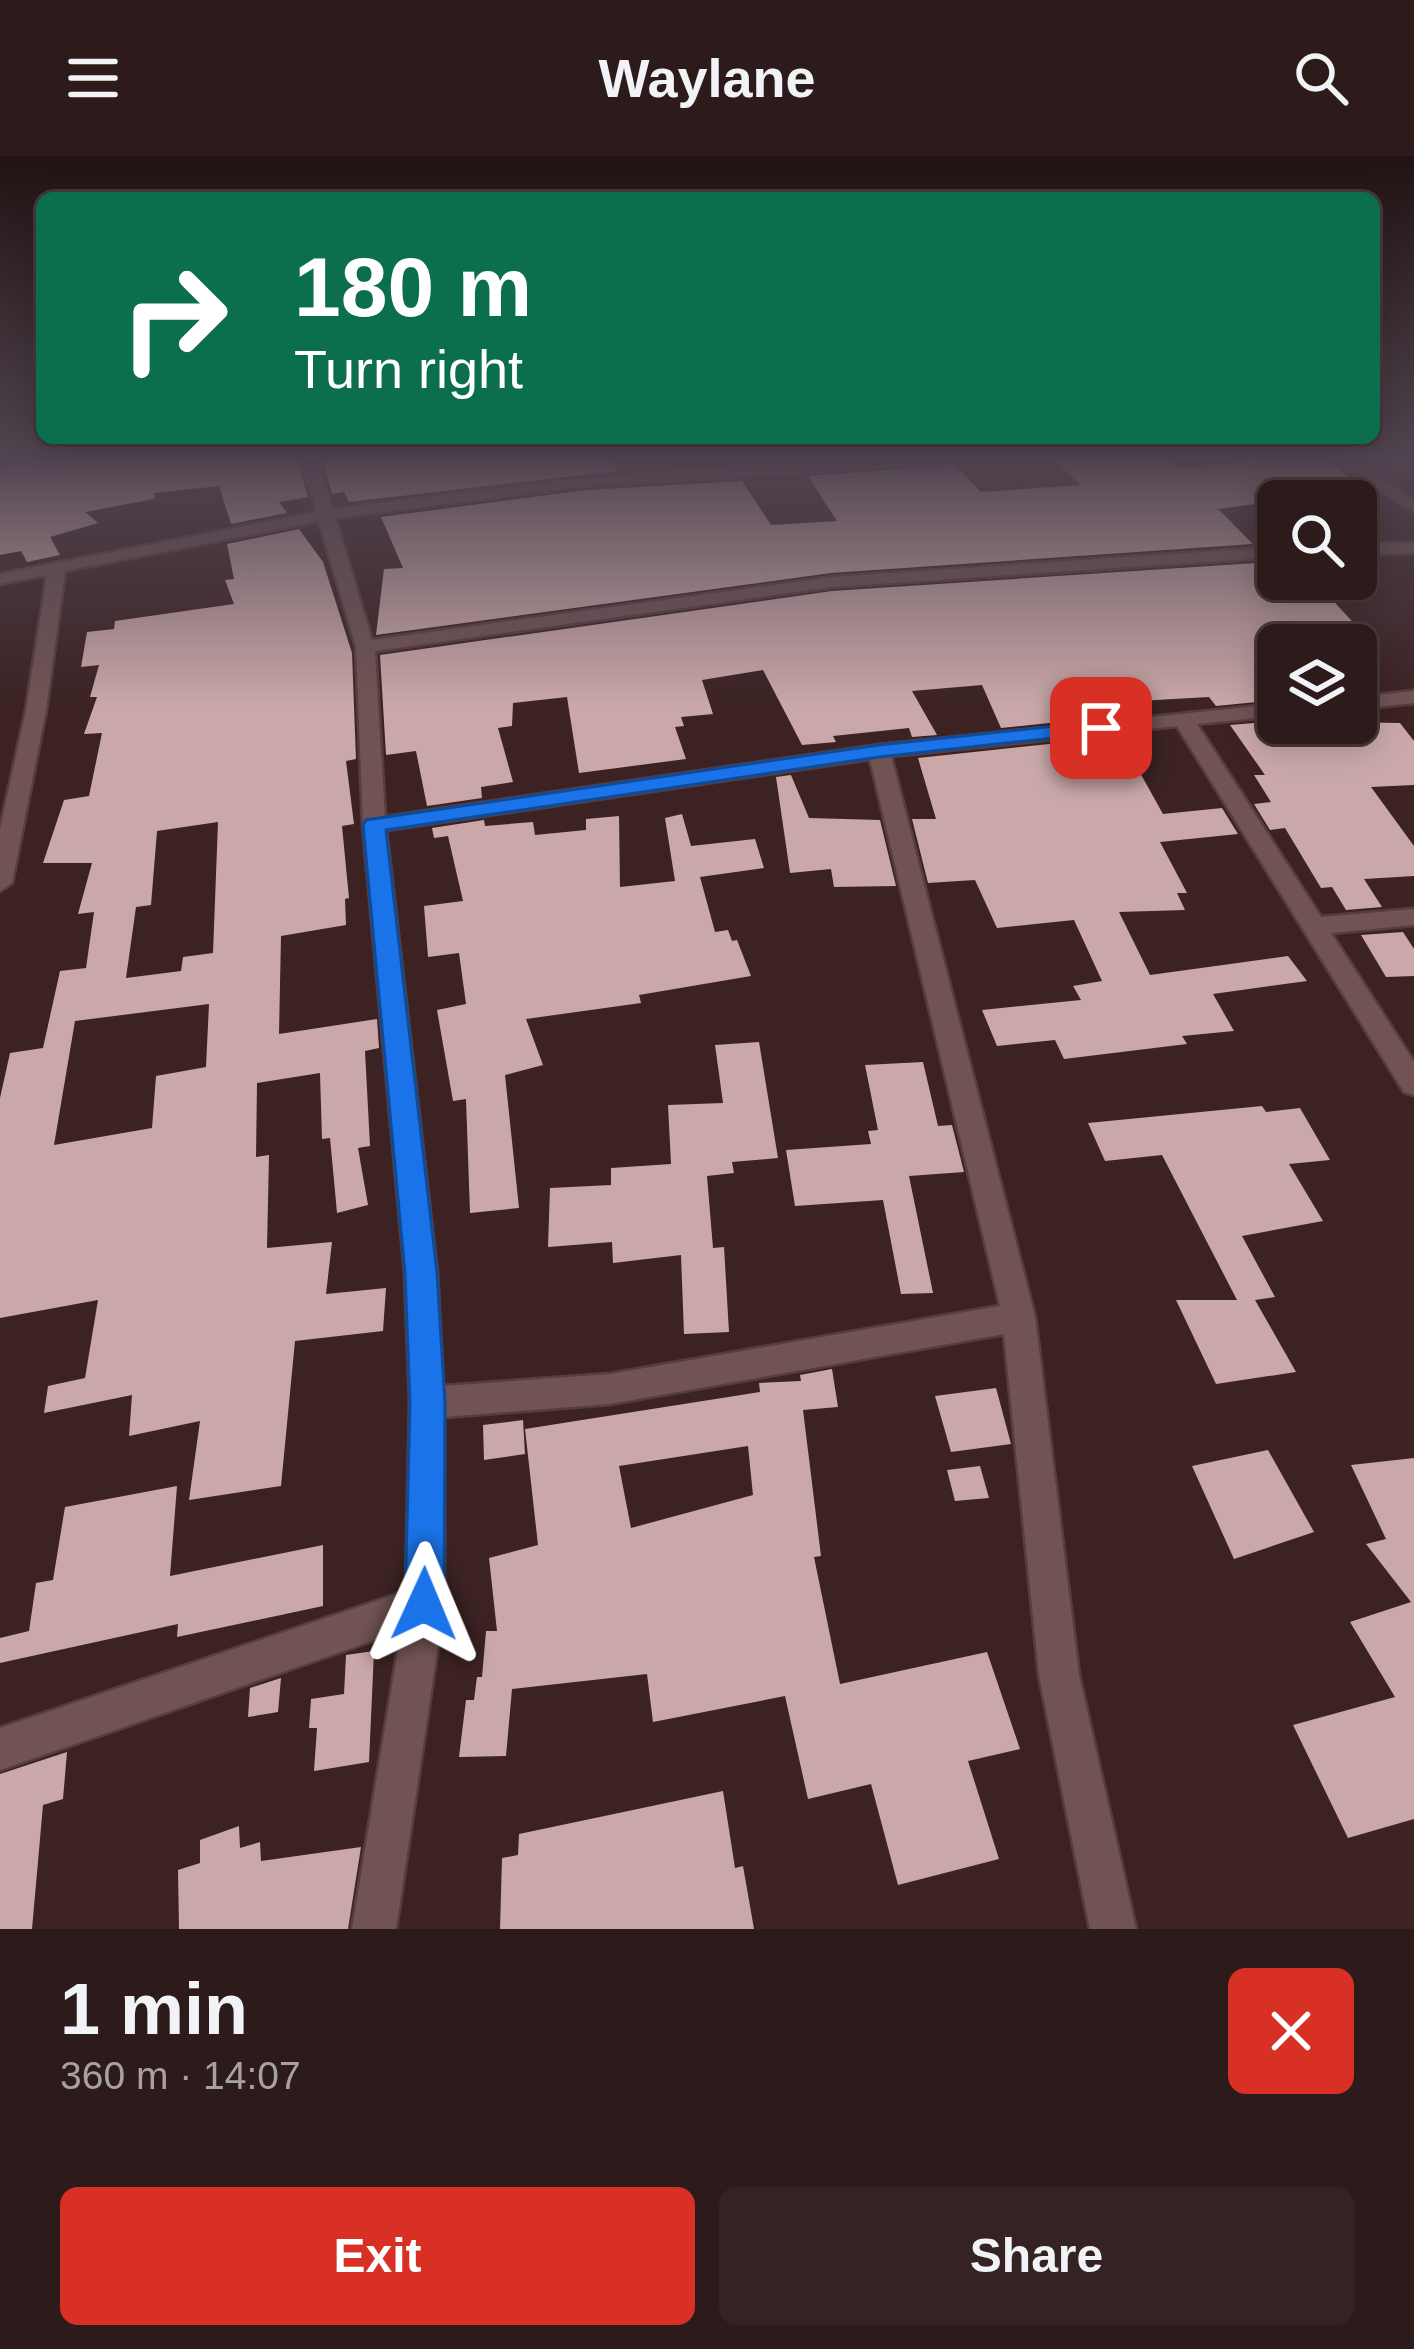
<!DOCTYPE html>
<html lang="en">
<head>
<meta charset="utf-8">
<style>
	body { margin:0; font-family:Helvetica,sans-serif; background:#352323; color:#f1f3f6; height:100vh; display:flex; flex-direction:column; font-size:45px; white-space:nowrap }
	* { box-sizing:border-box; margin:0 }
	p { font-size:39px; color:#a7a1a2 }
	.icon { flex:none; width:66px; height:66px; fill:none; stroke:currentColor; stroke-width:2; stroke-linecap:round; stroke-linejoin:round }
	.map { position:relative; height:1773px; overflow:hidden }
	.sheet { display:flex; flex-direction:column; background:#2d1a1a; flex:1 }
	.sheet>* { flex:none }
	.banner { position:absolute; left:36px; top:36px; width:1344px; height:252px; border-radius:18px; box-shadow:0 6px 30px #0003,0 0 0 3px #483839; background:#0b6e4f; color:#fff; overflow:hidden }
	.buttons { position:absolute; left:1257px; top:324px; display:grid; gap:24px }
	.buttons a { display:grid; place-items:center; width:120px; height:120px; border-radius:18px; background:#2d1a1a; box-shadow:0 6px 30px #0003,0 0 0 3px #483839; font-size:60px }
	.pin { position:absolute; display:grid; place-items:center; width:102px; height:102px; color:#fff; margin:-51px; border-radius:24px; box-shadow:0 6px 18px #0006 }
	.me { position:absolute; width:132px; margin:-66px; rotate:1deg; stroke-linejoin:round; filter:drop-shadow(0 0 9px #0008) }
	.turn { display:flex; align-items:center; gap:42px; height:252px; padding:0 60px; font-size:54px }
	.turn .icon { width:156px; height:156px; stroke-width:2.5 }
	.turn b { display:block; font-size:84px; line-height:102px }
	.round { display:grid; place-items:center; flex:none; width:126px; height:126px; border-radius:18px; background:#352323 }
	.headline { display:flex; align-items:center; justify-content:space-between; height:204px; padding:0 60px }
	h1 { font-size:72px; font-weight:600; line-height:90px }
	.action { display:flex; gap:24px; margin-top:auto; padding:24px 60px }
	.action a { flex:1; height:138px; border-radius:18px; background:#d93025; color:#fff; font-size:48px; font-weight:600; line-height:138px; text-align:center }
	.action a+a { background:#352323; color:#f1f3f6 }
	header { display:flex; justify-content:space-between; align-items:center; height:156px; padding:0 60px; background:#2d1a1a; font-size:54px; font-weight:600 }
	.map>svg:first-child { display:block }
	.building { fill:#caa8a9; fill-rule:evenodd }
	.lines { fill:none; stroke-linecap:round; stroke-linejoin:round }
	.street-casing { stroke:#553e40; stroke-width:5 }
	.street { fill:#715354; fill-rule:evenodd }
	.route { fill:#1a73e8; stroke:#114b97; stroke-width:3 }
</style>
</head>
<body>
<header><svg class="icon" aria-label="menu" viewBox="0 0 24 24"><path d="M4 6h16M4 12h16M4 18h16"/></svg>Waylane<svg class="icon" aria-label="search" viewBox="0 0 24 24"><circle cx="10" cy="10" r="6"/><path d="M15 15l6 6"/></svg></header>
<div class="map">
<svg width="1414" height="1773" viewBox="0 0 1414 1773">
	<rect width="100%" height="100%" fill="#3c2223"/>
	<!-- building -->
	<path class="building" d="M 45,303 L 297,303 L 308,341 L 279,346 L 287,357 L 231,368 L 219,330 L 154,337 L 154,343 L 85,356 L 98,367 L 50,381 L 60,399 L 27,406 L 21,395 L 0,399 L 0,311 Z
		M 322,303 L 610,303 L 618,315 L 349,346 L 344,336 L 332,338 Z
		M 1053,303 L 1170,303 L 1181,313 L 1269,303 L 1326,303 L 1380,345 L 1278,345 L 1218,353 L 1253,388 L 831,417 L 376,479 L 384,413 L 403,412 L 381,361 L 586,334 L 742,325 L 771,369 L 837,365 L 808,320 L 955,309 L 981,336 L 1081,329 Z
		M 299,373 L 323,406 L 352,497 L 356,603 L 346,605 L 354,668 L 342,670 L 349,742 L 345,743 L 346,769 L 281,780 L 279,878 L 377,863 L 379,892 L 365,895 L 370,990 L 358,992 L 368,1049 L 337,1057 L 330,982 L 322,983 L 320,917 L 257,927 L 256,1001 L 269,999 L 267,1092 L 332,1086 L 326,1138 L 386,1132 L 383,1175 L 295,1185 L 281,1330 L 189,1344 L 200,1265 L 129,1280 L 132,1239 L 44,1257 L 48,1230 L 85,1222 L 98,1144 L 0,1162 L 0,942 L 10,897 L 43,892 L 60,815 L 86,812 L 94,756 L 78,758 L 92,707 L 43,707 L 64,644 L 89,640 L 102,577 L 84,578 L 97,541 L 90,541 L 99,509 L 81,511 L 87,476 L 114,473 L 115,465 L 234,448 L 225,424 L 234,423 L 227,388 ZM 218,666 L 213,797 L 183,801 L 181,815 L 126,822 L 136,751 L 151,749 L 157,675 ZM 209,848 L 206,911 L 156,920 L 152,972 L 54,989 L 75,865 Z
		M 1271,406 L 1278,412 L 1278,423 L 1313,423 L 1374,489 L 1278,489 L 1278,544 L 1216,550 L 1209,541 L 1120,546 L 1088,541 L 1097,562 L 1001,572 L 982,529 L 912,535 L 937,579 L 912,581 L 909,572 L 833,580 L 836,586 L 802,589 L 763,514 L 702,524 L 713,558 L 681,561 L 684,570 L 675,571 L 686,603 L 579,617 L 567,541 L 513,547 L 512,570 L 498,572 L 513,626 L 481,631 L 482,642 L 427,650 L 416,595 L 386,599 L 380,499 L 832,435 Z
		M 1278,565 L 1400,567 L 1414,585 L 1414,629 L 1371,631 L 1414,690 L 1414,720 L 1364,723 L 1382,751 L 1346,754 L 1332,731 L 1321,732 L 1285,672 L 1270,674 L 1254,648 L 1271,646 L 1254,619 L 1265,619 L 1230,569 Z
		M 1105,582 L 1116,607 L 1134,606 L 1163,658 L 1222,652 L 1238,678 L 1160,686 L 1187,737 L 1177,737 L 1185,754 L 1119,756 L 1150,819 L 1288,800 L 1307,825 L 1213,838 L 1234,875 L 1182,880 L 1187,888 L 1064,903 L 1055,884 L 997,890 L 982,854 L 1081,844 L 1073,830 L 1102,825 L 1074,764 L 997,772 L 975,724 L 928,727 L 912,663 L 936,663 L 918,602 Z
		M 791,619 L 809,662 L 880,664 L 896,730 L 834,731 L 831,713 L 790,717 L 776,621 Z
		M 682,658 L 691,690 L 755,683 L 764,712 L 700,721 L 715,776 L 728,774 L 732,785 L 737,784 L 751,820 L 639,839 L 641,847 L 526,863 L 543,909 L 505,919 L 519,1052 L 470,1057 L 466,943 L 453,945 L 437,854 L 466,848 L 459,797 L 428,801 L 424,750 L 463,745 L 448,680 L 434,682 L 432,672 L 484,664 L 485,670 L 533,666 L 535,679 L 586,674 L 586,663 L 619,660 L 620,731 L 675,725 L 665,662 Z
		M 1403,776 L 1414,793 L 1414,820 L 1386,821 L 1361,779 Z
		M 759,886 L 778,1002 L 732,1006 L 734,1017 L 707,1020 L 713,1092 L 724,1091 L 729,1176 L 684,1178 L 681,1099 L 613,1107 L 612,1086 L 548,1091 L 550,1032 L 611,1029 L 611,1012 L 671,1008 L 668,949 L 723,947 L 715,889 Z
		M 923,906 L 938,970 L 952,969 L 964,1016 L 909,1020 L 933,1137 L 901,1138 L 883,1044 L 795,1050 L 786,994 L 871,988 L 868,975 L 878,974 L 865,909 Z
		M 1262,950 L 1266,956 L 1300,952 L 1330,1004 L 1289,1008 L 1323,1065 L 1242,1080 L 1275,1141 L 1255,1144 L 1296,1216 L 1216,1228 L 1176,1144 L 1237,1144 L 1162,999 L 1105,1005 L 1088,967 Z
		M 832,1213 L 838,1251 L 803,1254 L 821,1400 L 814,1401 L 840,1528 L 987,1496 L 1020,1593 L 968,1605 L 999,1703 L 898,1729 L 871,1628 L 808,1643 L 785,1540 L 653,1566 L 647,1518 L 512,1533 L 506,1600 L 459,1601 L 466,1544 L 474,1544 L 477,1521 L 482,1521 L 486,1475 L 497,1475 L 489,1402 L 538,1389 L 525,1273 L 760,1236 L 759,1227 L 801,1225 L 800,1219 ZM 748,1290 L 753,1339 L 631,1372 L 619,1310 Z
		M 996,1232 L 1011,1288 L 951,1296 L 935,1240 Z
		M 523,1264 L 525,1298 L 484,1304 L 483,1269 Z
		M 1268,1294 L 1314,1376 L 1234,1403 L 1192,1310 Z
		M 1414,1302 L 1414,1663 L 1348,1682 L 1293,1569 L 1395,1541 L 1350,1466 L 1411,1446 L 1366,1388 L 1386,1383 L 1351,1309 Z
		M 980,1310 L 989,1342 L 955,1345 L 947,1314 Z
		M 177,1330 L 170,1420 L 323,1389 L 323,1450 L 177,1481 L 178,1468 L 0,1507 L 0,1482 L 29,1475 L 36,1427 L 53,1424 L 65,1351 Z
		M 374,1495 L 369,1606 L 314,1615 L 317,1572 L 309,1572 L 311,1543 L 344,1538 L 346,1499 Z
		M 281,1522 L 278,1556 L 248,1561 L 250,1532 Z
		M 67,1596 L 63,1643 L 43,1649 L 32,1773 L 0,1773 L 0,1618 Z
		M 723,1635 L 735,1712 L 743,1710 L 754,1773 L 500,1773 L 502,1702 L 518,1699 L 519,1678 Z
		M 239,1670 L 240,1692 L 260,1686 L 261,1705 L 361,1691 L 348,1773 L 179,1773 L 178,1714 L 200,1707 L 200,1684 Z"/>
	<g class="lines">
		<defs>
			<path id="street" d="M 301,303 L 317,303 L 332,353 C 534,327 735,303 938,303 L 931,308 L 586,330 L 335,362 L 372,484 L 832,421 L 1278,391 L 1278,401 L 832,431 L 375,495 L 385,661 L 879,589 L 1278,548 L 1278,560 L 1197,568 L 1321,761 L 1414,753 L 1414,769 L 1331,777 L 1414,906 L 1414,939 L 1404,936 L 1177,570 L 891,600 L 1035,1161 L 1079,1519 L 1136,1773 L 1090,1773 L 1039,1519 L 1004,1178 L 610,1248 L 444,1261 L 444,1448 L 396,1773 L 352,1773 L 401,1475 L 0,1614 L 0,1572 L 406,1435 L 410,1247 L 405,1117 L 363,669 L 356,491 L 319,365 L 65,415 L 46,554 L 12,727 L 0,735 L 0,673 L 26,554 L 47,419 L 0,428 L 0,418 L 317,356 ZM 870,603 L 1000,1150 L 610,1218 L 443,1230 L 437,1117 L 386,674 Z
				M 1330,303 L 1348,303 L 1414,344 L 1414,356 Z
				M 1414,387 L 1414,397 L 1356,398 L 1356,388 Z
				M 1414,535 L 1414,547 L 1356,553 L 1356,541 Z"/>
		</defs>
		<!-- street casing -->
		<use href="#street" class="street-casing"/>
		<!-- street -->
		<use href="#street" class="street"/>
	</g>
	<!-- sky -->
	<linearGradient id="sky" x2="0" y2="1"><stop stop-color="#211313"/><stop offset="0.55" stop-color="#504450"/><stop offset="1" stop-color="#504450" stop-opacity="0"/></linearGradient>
	<rect width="1414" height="551" fill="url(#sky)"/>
	<!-- route -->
	<path class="route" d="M 1101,565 L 1111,572 L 1108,576 L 879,601 L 386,674 L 437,1117 L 445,1247 L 444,1448 L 438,1461 L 424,1467 L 411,1461 L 405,1448 L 410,1247 L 405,1117 L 363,669 L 366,664 L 879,589 Z"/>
</svg>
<div class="buttons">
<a><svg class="icon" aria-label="search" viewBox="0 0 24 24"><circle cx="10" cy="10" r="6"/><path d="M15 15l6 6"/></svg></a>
<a><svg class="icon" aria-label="layers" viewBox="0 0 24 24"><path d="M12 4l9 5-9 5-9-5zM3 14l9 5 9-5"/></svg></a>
</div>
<div class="pin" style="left:1101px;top:572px;background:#d93025"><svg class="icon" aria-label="arrive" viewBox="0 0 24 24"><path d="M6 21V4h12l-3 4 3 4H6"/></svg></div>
<svg class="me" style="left:424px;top:1448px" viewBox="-20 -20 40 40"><path d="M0-17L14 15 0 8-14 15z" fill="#1a73e8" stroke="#fff" stroke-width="4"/></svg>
<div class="banner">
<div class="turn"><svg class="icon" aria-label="right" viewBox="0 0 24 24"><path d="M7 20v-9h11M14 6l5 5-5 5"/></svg><div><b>180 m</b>Turn right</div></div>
</div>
</div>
<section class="sheet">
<div class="headline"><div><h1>1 min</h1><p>360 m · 14:07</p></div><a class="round" style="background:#d93025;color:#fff"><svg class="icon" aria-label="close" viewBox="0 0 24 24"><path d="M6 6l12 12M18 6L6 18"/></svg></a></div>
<div class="action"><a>Exit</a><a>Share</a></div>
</section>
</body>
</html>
